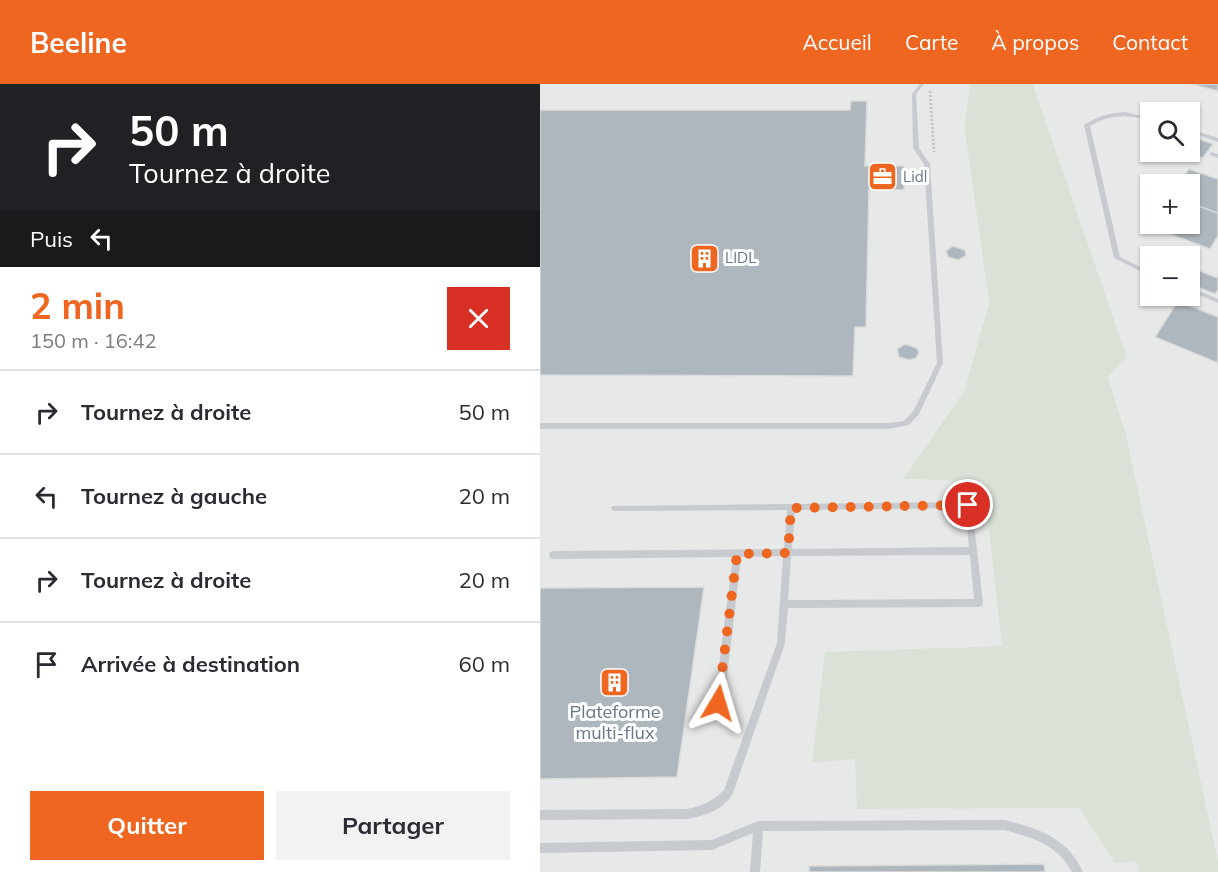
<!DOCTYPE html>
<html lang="fr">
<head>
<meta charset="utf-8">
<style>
	body { margin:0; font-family:Mulish,sans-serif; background:#f2f2f3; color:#2b2b33; height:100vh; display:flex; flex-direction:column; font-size:22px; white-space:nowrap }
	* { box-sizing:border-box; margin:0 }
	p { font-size:20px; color:#7c7c81 }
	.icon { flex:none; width:33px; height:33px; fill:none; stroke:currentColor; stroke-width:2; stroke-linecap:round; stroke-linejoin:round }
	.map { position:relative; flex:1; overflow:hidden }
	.side { display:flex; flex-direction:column; background:#fff; width:540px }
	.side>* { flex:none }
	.top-card { background:#202124; color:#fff; overflow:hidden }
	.buttons { position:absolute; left:600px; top:18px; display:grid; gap:12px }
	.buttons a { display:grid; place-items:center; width:60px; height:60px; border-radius:0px; background:#fff; box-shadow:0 2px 4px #0004; font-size:30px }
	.pin { position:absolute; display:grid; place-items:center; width:51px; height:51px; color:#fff; margin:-26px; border:3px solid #fff; border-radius:50%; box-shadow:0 2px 6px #0007 }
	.me { position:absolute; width:66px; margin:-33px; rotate:7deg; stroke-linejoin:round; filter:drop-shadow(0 0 4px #0008) }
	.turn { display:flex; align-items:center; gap:21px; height:126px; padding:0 30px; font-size:27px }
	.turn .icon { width:78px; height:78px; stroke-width:2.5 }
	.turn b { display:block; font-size:42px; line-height:51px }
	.then { display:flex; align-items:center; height:57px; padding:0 30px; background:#0003; gap:12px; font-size:22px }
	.round { display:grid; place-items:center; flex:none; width:63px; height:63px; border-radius:0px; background:#f2f2f3 }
	.overview { display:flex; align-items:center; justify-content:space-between; height:102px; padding:0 30px }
	h1 { font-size:36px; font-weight:700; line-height:45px; color:#ef6621 }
	.primary-button { display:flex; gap:12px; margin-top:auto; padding:12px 30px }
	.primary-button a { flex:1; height:69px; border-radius:0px; background:#ef6621; color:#fff; font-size:24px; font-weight:700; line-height:69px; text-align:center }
	.primary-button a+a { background:#f2f2f3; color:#2b2b33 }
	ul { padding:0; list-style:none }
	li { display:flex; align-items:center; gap:18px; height:84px; padding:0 30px; border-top:2px solid #e1e1e2 }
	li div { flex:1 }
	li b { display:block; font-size:22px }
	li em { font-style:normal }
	header { display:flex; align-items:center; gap:36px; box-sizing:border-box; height:84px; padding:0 30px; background:#ef6621; color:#fff }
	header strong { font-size:28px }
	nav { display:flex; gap:33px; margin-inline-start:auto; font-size:21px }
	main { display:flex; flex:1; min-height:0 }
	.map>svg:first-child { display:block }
	.built { fill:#e7e9e8; fill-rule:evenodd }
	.green { fill:#dae2d8 }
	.building { fill:#afb7be; stroke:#dbdcd9; stroke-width:1.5 }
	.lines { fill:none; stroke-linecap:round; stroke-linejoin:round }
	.path { stroke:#c2c4c7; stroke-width:3; stroke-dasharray:2 2; stroke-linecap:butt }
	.lane { fill:#c7cacf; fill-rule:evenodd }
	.route { stroke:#ef6621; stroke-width:10; stroke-dasharray:0 18 }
	.labels { text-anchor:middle; stroke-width:6; stroke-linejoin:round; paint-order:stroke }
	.far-poi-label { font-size:15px; fill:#66778a; stroke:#fff; text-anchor:start }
	.poi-label { font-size:18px; fill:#66778a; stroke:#fff }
</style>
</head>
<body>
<header>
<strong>Beeline</strong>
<nav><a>Accueil</a><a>Carte</a><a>À propos</a><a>Contact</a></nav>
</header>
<main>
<section class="side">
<div class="top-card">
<div class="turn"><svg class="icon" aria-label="right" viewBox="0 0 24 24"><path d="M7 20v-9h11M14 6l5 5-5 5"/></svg><div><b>50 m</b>Tournez à droite</div></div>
<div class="then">Puis<svg class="icon" aria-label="left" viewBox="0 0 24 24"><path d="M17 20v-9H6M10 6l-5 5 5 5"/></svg></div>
</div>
<div class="overview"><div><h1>2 min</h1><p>150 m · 16:42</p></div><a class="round" style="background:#d93025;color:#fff"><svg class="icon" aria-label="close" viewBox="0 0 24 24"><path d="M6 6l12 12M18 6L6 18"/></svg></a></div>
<ul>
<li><svg class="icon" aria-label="right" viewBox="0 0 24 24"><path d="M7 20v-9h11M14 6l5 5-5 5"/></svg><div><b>Tournez à droite</b></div><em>50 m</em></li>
<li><svg class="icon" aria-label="left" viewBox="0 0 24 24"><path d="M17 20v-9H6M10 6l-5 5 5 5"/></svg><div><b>Tournez à gauche</b></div><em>20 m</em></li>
<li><svg class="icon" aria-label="right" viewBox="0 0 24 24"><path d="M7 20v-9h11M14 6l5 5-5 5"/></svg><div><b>Tournez à droite</b></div><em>20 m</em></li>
<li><svg class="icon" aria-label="arrive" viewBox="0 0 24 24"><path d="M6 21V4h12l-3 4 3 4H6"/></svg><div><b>Arrivée à destination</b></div><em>60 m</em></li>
</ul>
<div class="primary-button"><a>Quitter</a><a>Partager</a></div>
</section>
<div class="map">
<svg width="678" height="788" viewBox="0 0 678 788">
	<rect width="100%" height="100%" fill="#f9faf7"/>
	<!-- built -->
	<path class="built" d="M 0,0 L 430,0 L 424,42 L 449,219 L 424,307 L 363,395 L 443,398 L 462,562 L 598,778 L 599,788 L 0,788 Z
		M 493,0 L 678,0 L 678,776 L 586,350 L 568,293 L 587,273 ZM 610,28 L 650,28 L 650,68 L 610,68 ZM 610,100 L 650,100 L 650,140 L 610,140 ZM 610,172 L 650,172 L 650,212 L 610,212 Z"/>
	<!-- green -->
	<path class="green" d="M 430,0 L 493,0 L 587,273 L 568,293 L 586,350 L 678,776 L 678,788 L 599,788 L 597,778 L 575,779 L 539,724 L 317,725 L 315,675 L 272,679 L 285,568 L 462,562 L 443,398 L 363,395 L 424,307 L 449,219 L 424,42 Z"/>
	<!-- building -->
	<path class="building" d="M 651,0 L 678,0 L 678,7 Z
		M 311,17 L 327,17 L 325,82 L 364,82 L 364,106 L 329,105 L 326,243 L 315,243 L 313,292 L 0,291 L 0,26 L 310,26 Z
		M 659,55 L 673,60 L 663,74 L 649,70 Z
		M 649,85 L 678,95 L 678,129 L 650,119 L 650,100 L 638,100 Z
		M 650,119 L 678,129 L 678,152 L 670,165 L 616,145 L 620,140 L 650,140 Z
		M 413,162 L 425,166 L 426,172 L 418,176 L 408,173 L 406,167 Z
		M 650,183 L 678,194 L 678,206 L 675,210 L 650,200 Z
		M 638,217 L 678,233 L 678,279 L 615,253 Z
		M 365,260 L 377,264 L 379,269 L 376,274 L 369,276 L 359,273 L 357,265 Z
		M 164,503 L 137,693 L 0,695 L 0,504 Z
		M 504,780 L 505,788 L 269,788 L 269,782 Z"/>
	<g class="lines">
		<!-- path -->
		<path class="path" d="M 390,7 L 394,68"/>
		<!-- lane -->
		<path class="lane" d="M 380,0 L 384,0 L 376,10 L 379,64 L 390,80 L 403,279 L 379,330 L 369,341 L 348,345 L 0,345 L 0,339 L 348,339 L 364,337 L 374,326 L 397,279 L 384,80 L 373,64 L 372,10 Z
			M 585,28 L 610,34 L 610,36 C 586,31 572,29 550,42 L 580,173 L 610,188 L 610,192 L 574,174 L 544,41 C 557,32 571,29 585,28 Z
			M 650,45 L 678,54 L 678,58 L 650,48 Z
			M 672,68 L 678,70 L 678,74 L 670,71 L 669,70 Z
			M 650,203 L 678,215 L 678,219 L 650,207 Z
			M 428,418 L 431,419 L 432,421 L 443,519 L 442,522 L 439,523 L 248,524 L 245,559 L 193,709 C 184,726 164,732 147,735 L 0,736 L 0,726 L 147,725 C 163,722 173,717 184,706 L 237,559 L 243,472 L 201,473 L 184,619 L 182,622 L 179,624 L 176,622 L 174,619 L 193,473 L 13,475 L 10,474 L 9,471 L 10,468 L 13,467 L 244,465 L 247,426 L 75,427 L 72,426 L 71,424 L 72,422 ZM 425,424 L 429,463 L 252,465 L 255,426 ZM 430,471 L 434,515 L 248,516 L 251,472 Z
			M 464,736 C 498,744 528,754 543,788 L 532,788 C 518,761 492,753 464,746 L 223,747 L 220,788 L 210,788 L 213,749 L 172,766 L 0,769 L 0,759 L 172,756 L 218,737 Z"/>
	</g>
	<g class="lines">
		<!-- route -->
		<path class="route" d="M 178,619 L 197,470 L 248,469 L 251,424 L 428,421"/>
	</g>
	<!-- icons -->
	<defs>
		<symbol id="office-square" viewBox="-11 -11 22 22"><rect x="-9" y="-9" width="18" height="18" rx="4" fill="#ef6621" stroke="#fff"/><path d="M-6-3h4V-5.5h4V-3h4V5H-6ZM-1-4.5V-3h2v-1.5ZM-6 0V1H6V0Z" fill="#fff"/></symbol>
		<symbol id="building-square" viewBox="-11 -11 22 22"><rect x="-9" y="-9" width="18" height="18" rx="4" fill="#ef6621" stroke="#fff"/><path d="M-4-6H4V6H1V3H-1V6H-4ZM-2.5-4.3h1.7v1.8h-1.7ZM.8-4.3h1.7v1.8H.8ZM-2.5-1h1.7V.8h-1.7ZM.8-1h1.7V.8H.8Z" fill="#fff"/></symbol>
	</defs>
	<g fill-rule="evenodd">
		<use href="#office-square" x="326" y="76" width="33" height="33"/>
		<use href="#building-square" x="148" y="158" width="33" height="33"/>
		<use href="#building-square" x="58" y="582" width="33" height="33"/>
	</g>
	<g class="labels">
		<!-- far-poi labels -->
		<g class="far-poi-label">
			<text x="363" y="98">Lidl</text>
			<text x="185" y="179">LIDL</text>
		</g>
		<!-- poi labels -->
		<g class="poi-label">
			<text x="75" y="634">Plateforme<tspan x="75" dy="21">multi-flux</tspan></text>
		</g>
	</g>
</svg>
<div class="buttons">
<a><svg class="icon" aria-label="search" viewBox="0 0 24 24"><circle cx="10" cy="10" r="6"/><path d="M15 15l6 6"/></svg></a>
<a>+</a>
<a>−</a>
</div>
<div class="pin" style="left:428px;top:421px;background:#d93025"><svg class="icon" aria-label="arrive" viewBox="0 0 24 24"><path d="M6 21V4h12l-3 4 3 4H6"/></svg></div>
<svg class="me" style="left:178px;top:619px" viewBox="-20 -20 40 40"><path d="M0-17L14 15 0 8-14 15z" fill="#ef6621" stroke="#fff" stroke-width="4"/></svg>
</div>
</main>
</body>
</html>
